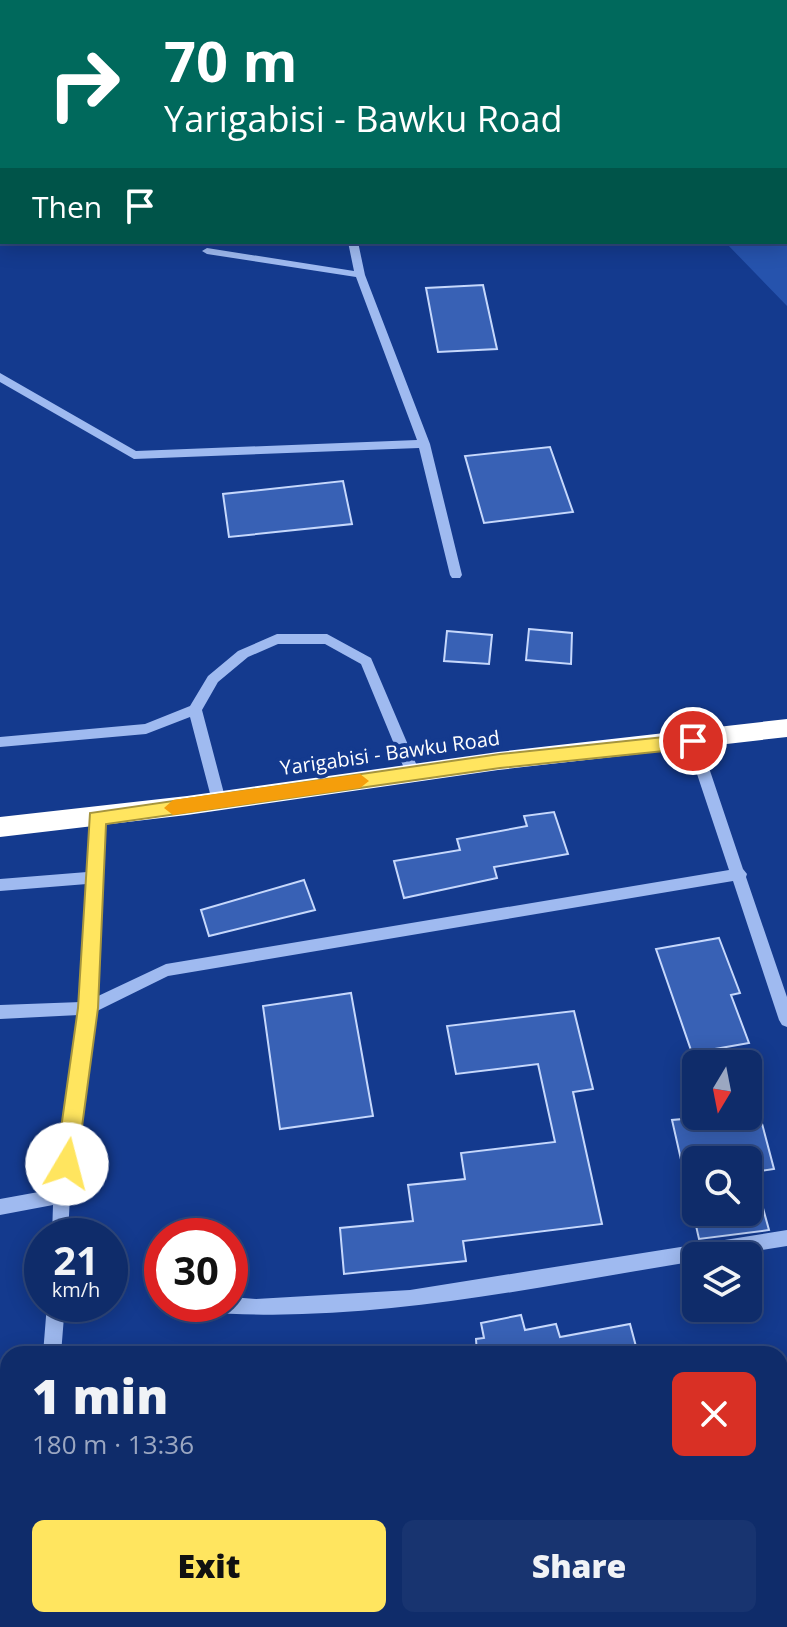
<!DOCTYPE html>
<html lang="en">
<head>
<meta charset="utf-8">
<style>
	body { margin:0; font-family:"Open Sans",sans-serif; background:#183470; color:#f1f3f6; height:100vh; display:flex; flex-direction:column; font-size:30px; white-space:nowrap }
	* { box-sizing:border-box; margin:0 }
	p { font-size:26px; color:#9ba7c1 }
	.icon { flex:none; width:44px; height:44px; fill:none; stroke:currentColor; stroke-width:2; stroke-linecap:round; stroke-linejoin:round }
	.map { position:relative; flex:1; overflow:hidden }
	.panel { position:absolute; left:0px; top:1346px; width:788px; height:282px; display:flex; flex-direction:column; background:#0f2c6a; border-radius:24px 24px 0 0; box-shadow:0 4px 20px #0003,0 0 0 2px #2f487e }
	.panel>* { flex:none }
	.hud { position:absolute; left:0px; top:0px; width:788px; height:244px; box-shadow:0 4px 20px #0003,0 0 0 2px #2f487e; background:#00695c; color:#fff; overflow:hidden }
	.needle { width:52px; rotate:190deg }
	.fabs { position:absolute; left:682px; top:1050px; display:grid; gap:16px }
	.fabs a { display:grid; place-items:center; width:80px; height:80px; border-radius:12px; background:#0f2c6a; box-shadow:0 4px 20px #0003,0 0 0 2px #2f487e; font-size:40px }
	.speed { position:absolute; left:24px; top:1218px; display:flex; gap:16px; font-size:40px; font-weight:700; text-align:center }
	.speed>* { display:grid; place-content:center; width:104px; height:104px; border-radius:50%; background:#0f2c6a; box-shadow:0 4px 20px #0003,0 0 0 2px #2f487e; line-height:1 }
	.speed small { font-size:20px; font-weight:400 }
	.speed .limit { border:12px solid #d22; background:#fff; color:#111 }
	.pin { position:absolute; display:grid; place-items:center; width:68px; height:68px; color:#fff; margin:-34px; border:4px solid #fff; border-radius:50%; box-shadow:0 2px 8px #0007 }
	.me { position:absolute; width:88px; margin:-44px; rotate:8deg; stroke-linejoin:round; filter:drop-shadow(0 0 6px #0008) }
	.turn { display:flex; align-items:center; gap:28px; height:168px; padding:0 32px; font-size:36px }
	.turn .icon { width:104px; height:104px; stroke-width:2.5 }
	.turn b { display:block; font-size:56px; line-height:68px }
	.then { display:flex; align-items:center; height:76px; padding:0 32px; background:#0003; gap:16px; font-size:30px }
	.round { display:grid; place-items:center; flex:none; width:84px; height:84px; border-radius:12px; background:#183470 }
	.head { display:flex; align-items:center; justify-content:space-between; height:136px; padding:0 32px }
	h1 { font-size:48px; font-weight:800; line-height:60px }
	.button { display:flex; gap:16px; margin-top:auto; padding:16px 32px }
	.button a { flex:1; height:92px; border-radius:12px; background:#ffe55f; color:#111; font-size:32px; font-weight:800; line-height:92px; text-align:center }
	.button a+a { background:#183470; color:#f1f3f6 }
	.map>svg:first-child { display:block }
	.green { fill:#2653ad }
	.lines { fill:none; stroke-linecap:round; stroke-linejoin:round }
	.stream { fill:#91b3f3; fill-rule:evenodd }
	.building { fill:#3861b5; stroke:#c6d8fc; stroke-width:2; fill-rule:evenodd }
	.minor { fill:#9fbaf0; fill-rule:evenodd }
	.highway { fill:#fff; fill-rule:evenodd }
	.route { fill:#ffe55f; stroke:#a6953e; stroke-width:2 }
	.slow { fill:#f59e0b }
	.labels { text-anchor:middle; stroke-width:8; stroke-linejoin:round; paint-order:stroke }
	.street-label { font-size:20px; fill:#fff; stroke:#143a8e }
</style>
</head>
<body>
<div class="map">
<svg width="787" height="1627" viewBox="0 0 787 1627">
	<rect width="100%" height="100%" fill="#143a8e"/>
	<!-- green -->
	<path class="green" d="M 423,0 L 787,0 L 787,306 L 725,242 L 786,242 L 786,2 Z"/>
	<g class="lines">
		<!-- stream -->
		<path class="stream" d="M 604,0 L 616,0 L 619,2 L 607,2 Z
			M 786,35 L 787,35 L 787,40 L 786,40 Z"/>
	</g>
	<!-- building -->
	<path class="building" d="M 483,285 L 497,349 L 438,352 L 426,288 Z
		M 550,447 L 573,512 L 484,523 L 465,456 Z
		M 343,481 L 352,524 L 229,537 L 223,494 Z
		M 529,629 L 572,633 L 571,664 L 526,660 Z
		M 447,631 L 492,635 L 489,664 L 444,661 Z
		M 554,812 L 568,854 L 494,867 L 497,878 L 404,898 L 394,861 L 460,850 L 457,839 L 527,826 L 524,816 Z
		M 304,880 L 315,910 L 209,936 L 201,910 Z
		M 719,938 L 740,993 L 731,995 L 749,1043 L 692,1053 L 656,949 Z
		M 351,993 L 373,1116 L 280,1129 L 263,1006 Z
		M 574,1011 L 593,1089 L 573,1092 L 602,1224 L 463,1241 L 466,1261 L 344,1274 L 340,1228 L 413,1221 L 408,1185 L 465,1179 L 461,1153 L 555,1142 L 538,1064 L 456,1074 L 447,1026 Z
		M 718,1116 L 760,1116 L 774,1169 L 753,1172 L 769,1230 L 699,1239 L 672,1120 ZM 696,1160 L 748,1160 L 748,1212 L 696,1212 Z
		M 521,1315 L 525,1330 L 556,1324 L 560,1337 L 630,1324 L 638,1354 L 477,1354 L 476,1339 L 484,1338 L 481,1323 Z"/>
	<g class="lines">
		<!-- minor -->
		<path class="minor" d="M 348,242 L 358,242 L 365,275 L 430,444 L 462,575 L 460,578 L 452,578 L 450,575 L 419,448 L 134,459 L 0,382 L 0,373 L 136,451 L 417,440 L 356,277 L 207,254 L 202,251 L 207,248 L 354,271 Z
			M 277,634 L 327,634 L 371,658 L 420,773 L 418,777 L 408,777 L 406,773 L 361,664 L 325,644 L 278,644 L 248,657 L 218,682 L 202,710 L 226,801 L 224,805 L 214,805 L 212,801 L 190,717 L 146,734 L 0,747 L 0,737 L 145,724 L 190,706 L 208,676 L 238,651 Z
			M 693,736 L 700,741 L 743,869 L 747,874 L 746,877 L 787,997 L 787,1027 L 782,1025 L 779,1020 L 733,881 L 168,976 L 95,1012 L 70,1195 L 68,1236 L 52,1236 L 53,1205 L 0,1215 L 0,1199 L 55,1189 L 79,1015 L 0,1019 L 0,1005 L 81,1002 L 87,884 L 0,891 L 0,879 L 87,872 L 92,814 L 102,814 L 104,818 L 96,997 L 166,964 L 729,870 L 686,741 Z
			M 787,1230 L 787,1246 L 725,1256 L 696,1256 L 696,1261 C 534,1287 368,1325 204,1312 L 198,1310 L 195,1304 L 230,1304 L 230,1297 L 256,1299 L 410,1290 Z
			M 47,1304 L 65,1304 L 61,1354 L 43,1354 Z
			M 0,1532 L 8,1532 L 8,1582 L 0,1588 Z"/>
		<!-- highway -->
		<path class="highway" d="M 787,719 L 787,737 L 498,770 L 187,815 L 0,837 L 0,817 L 187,796 L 498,752 Z"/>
	</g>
	<!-- route -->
	<path class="route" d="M 693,734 L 702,741 L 693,748 L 500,768 L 106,824 L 98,1008 L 77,1164 L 74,1171 L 67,1174 L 59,1171 L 56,1164 L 78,1008 L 90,813 L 500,754 Z"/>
	<!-- slow -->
	<path class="slow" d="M 360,774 L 369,781 L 360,788 L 173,815 L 164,808 L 173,800 Z"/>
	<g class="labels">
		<!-- street labels -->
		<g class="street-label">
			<text transform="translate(390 753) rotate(-8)" y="7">Yarigabisi - Bawku Road</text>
		</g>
	</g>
</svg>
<div class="fabs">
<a><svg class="needle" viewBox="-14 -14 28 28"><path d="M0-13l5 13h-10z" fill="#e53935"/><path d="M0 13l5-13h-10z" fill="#9ba7c1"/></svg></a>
<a><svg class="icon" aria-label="search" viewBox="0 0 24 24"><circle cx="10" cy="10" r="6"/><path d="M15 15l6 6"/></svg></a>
<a><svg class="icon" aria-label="layers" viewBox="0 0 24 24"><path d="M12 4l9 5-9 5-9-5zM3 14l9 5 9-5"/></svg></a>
</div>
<div class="speed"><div>21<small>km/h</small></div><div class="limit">30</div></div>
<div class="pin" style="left:693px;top:741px;background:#d93025"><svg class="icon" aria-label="arrive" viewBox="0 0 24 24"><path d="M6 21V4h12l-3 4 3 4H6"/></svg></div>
<svg class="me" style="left:67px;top:1164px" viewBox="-20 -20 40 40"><circle r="19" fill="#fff"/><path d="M0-13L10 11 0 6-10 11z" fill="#ffe55f"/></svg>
<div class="hud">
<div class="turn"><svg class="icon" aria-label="right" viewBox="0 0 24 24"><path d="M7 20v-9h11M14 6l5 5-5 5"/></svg><div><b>70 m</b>Yarigabisi - Bawku Road</div></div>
<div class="then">Then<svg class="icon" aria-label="arrive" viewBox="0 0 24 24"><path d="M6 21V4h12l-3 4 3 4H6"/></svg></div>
</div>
<section class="panel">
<div class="head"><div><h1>1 min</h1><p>180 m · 13:36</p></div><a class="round" style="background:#d93025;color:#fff"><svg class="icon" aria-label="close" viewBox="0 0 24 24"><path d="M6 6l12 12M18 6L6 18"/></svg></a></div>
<div class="button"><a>Exit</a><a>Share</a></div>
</section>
</div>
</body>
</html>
